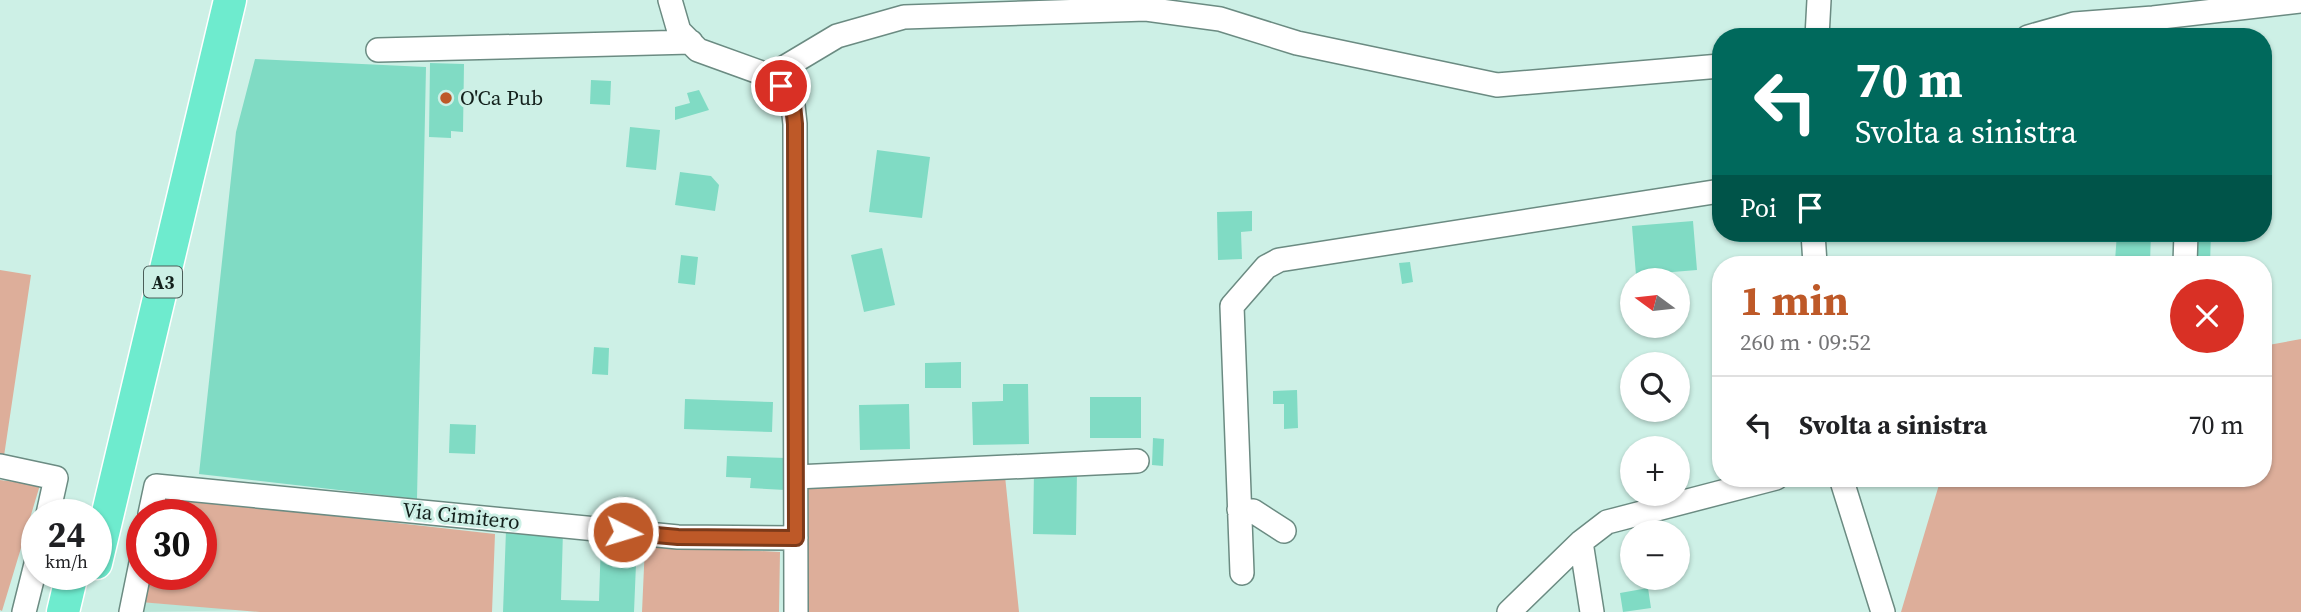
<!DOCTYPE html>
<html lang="it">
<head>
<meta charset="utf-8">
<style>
	body { margin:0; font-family:"Source Serif 4",serif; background:#f6f6f6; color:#202124; height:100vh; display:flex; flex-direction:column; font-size:26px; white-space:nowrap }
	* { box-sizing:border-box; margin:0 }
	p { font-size:23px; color:#757577 }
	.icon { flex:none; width:38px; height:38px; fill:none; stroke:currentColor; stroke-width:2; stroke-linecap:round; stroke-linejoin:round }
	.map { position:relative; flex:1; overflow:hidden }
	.panel { position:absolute; left:1712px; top:256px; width:560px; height:231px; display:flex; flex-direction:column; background:#fff; border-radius:28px; box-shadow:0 2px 5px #0004 }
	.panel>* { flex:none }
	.top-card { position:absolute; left:1712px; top:28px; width:560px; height:214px; border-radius:28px; box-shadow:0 2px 5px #0004; background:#00695c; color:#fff; overflow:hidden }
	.needle { width:46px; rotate:285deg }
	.tools { position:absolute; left:1620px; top:268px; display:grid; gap:14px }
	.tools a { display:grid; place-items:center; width:70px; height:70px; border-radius:50%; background:#fff; box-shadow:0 2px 5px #0004; font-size:35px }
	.speed { position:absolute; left:21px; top:499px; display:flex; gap:14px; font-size:35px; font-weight:700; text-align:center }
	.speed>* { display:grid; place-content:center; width:91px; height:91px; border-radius:50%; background:#fff; box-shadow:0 2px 5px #0004; line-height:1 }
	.speed small { font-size:18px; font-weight:400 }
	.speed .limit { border:10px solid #d22; background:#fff; color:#111 }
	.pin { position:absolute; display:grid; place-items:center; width:60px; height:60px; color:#fff; margin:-30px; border:4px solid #fff; border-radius:50%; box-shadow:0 2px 7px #0007 }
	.me { position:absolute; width:77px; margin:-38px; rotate:95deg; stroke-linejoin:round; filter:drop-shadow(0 0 5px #0008) }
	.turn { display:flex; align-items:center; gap:24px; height:147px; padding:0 28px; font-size:32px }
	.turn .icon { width:91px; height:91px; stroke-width:2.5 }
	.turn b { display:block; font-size:49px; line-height:60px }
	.then { display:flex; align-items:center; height:66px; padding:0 28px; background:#0003; gap:14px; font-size:26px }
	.round { display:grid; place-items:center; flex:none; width:74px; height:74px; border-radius:37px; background:#f6f6f6 }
	.summary { display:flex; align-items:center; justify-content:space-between; height:119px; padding:0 28px }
	h1 { font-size:42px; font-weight:700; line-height:52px; color:#be5928 }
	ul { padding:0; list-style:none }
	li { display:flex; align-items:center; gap:21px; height:98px; padding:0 28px; border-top:2px solid #e0e0e0 }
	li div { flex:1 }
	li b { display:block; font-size:26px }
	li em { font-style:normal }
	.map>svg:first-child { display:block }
	.built { fill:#b9e5d8 }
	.green { fill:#ddae9a }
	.building { fill:#80dbc4 }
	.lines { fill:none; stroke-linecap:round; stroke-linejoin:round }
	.minor-casing { stroke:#6b8b82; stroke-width:26 }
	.highway-casing { stroke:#fff; stroke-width:35 }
	.minor { stroke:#fff; stroke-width:23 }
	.highway { stroke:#6eebce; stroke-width:32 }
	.route-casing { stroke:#7c3a1a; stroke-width:18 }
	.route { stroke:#be5928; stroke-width:12 }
	.poi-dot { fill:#be5928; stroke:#cdf0e6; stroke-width:2.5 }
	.labels { text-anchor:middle; stroke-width:6; stroke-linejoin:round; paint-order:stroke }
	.shield { fill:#cdf0e6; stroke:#4b5e59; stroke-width:2 }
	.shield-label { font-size:19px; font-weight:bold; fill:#13201c }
	.poi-label { font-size:21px; fill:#13201c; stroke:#cdf0e6; text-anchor:start }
	.street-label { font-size:21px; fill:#13201c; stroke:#cdf0e6 }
</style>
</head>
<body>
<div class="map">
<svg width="2301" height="612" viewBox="0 0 2301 612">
	<rect width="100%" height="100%" fill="#cdf0e6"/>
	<!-- built -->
	<path class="built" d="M 140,602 L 260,610 L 138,612 Z"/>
	<!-- green -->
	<path class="green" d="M 0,270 L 31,275 L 4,456 L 0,456 Z
		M 2301,339 L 2301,612 L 1901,612 L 1941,478 L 2263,478 L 2263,346 Z
		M 1005,476 L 1019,612 L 805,612 L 805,484 Z
		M 0,480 L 40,485 L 2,611 L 0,610 Z
		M 165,497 L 495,534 L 492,612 L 260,612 L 140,602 L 147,574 L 201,574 L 201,514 L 160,514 Z
		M 645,545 L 780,552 L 779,612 L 642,612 Z"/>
	<!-- building -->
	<path class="building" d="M 255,59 L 426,67 L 417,499 L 199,474 L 236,132 Z
		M 430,63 L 464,64 L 463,132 L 451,131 L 451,138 L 429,137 Z
		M 591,80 L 611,81 L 610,105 L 590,104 Z
		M 699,90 L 709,110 L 675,120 L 675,107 L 690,103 L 687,93 Z
		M 630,127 L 660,130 L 656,170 L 626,167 Z
		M 877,150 L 930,157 L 922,218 L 869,212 Z
		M 680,172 L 711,176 L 719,185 L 715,211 L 675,205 Z
		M 1252,211 L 1252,231 L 1241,232 L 1242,259 L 1218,260 L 1217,212 Z
		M 1693,221 L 1697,270 L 1636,275 L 1632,226 Z
		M 2117,233 L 2151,233 L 2150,263 L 2115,261 Z
		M 2199,233 L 2211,233 L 2210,264 L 2197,263 Z
		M 882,248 L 895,305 L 864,312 L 851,255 Z
		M 681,255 L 698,257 L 695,285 L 678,283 Z
		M 1410,262 L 1413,282 L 1402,284 L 1399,263 Z
		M 594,347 L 609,348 L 608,375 L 592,374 Z
		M 961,362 L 961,388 L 925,388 L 925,363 Z
		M 1003,384 L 1028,384 L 1029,444 L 973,445 L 972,402 L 1003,401 Z
		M 1297,390 L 1298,428 L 1284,429 L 1284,404 L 1273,404 L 1273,391 Z
		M 1090,397 L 1141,397 L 1141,438 L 1090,438 Z
		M 685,399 L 773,402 L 772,432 L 684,429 Z
		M 909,404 L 910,449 L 860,450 L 859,405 Z
		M 450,424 L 476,425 L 475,454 L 449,453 Z
		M 1153,438 L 1164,439 L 1163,466 L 1152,465 Z
		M 727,456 L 786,458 L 785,490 L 750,488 L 751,478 L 726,477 Z
		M 1034,471 L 1077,472 L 1076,535 L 1033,534 Z
		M 506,530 L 563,531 L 561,600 L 599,601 L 601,539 L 637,540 L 634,612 L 503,612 Z
		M 1648,588 L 1651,608 L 1623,612 L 1620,593 Z"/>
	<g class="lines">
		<defs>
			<path id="minor" d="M 670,0 L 679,31 L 698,50 L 770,76 L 792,96 L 795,124 L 796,612
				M 1817,37 L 1819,0
				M 2028,37 L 2074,24 L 2153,18 L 2301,1
				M 378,50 L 691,42
				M 770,76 L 837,36 L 904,17 L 1146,9 L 1220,19 L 1297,43 L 1497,85 L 1720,66
				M 1813,233 L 1815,264
				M 2185,264 L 2186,233
				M 0,466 L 56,478 L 48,514
				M 796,477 L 1137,461
				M 1841,478 L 1883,612
				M 1239,510 L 1253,511 L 1284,531
				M 150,514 L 156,486 L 678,537 L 796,538
				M 1581,542 L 1592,612
				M 1242,573 L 1232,306 L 1266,267 L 1279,260 L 1720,191
				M 24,612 L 37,560
				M 131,612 L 142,558
				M 1509,612 L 1581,542 L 1607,522 L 1776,478"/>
			<path id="highway" d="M 96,563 L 230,0
				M 63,612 L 72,574"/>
		</defs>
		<!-- minor casing -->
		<use href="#minor" class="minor-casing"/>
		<!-- highway casing -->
		<use href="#highway" class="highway-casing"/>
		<!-- minor -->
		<use href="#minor" class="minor"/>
		<!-- highway -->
		<use href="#highway" class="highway"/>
	</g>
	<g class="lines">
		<defs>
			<path id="route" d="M 623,532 L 678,537 L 796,538 L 795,124 L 792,96 L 781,86"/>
		</defs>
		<!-- route casing -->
		<use href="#route" class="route-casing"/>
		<!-- route -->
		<use href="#route" class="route"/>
	</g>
	<!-- markers -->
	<circle class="poi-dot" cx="446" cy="98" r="7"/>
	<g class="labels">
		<!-- shield labels -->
		<rect class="shield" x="144" y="266.5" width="38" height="31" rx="5"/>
		<g class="shield-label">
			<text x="163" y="289">A3</text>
		</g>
		<!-- poi labels -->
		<g class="poi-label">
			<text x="460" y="105">O'Ca Pub</text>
		</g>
		<!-- street labels -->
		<g class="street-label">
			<text transform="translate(461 516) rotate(6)" y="7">Via Cimitero</text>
		</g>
	</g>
</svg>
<div class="tools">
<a><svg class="needle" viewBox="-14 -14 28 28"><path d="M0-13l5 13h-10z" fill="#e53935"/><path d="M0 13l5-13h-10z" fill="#757577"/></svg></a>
<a><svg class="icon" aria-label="search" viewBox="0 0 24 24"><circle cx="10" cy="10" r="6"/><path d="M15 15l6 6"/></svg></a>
<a>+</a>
<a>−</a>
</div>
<div class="speed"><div>24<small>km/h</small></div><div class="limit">30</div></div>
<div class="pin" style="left:781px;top:86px;background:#d93025"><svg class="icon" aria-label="arrive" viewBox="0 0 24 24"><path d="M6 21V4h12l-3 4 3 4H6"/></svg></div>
<svg class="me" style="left:623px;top:532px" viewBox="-20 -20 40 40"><circle r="17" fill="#be5928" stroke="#fff" stroke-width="3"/><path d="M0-11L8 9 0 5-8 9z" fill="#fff"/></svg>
<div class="top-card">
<div class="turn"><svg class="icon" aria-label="left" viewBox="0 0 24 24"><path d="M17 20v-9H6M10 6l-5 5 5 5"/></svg><div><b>70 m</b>Svolta a sinistra</div></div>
<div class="then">Poi<svg class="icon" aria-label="arrive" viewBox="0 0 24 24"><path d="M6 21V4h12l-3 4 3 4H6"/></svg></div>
</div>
<section class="panel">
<div class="summary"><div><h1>1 min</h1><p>260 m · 09:52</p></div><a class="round" style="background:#d93025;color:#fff"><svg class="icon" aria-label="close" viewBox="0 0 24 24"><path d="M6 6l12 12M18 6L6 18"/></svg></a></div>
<ul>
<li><svg class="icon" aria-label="left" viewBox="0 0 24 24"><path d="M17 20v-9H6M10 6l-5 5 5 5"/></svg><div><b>Svolta a sinistra</b></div><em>70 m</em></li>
</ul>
</section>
</div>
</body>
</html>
